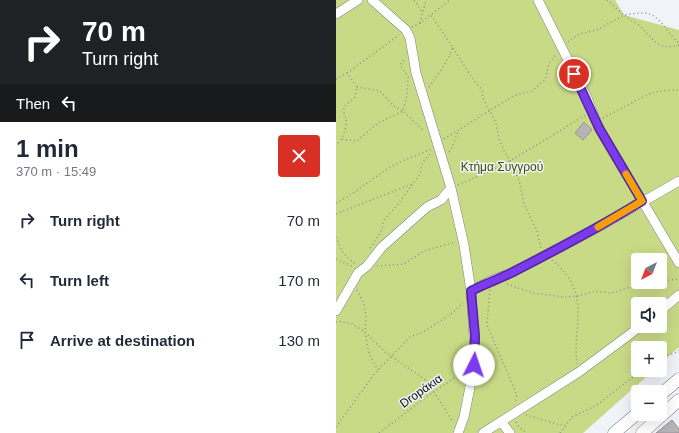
<!DOCTYPE html>
<html lang="en">
<head>
<meta charset="utf-8">
<style>
	body { margin:0; font-family:Helvetica,sans-serif; background:#f6f6f7; color:#1f2937; height:100vh; display:flex; flex-direction:column; font-size:15px; white-space:nowrap }
	* { box-sizing:border-box; margin:0 }
	p { font-size:13px; color:#747a83 }
	.icon { flex:none; width:22px; height:22px; fill:none; stroke:currentColor; stroke-width:2; stroke-linecap:round; stroke-linejoin:round }
	.map { position:relative; flex:1; overflow:hidden }
	.panel { display:flex; flex-direction:column; background:#fff; width:336px }
	.panel>* { flex:none }
	.guide { background:#202124; color:#fff; overflow:hidden }
	.needle { width:26px; rotate:222deg }
	.fabs { position:absolute; left:295px; top:253px; display:grid; gap:8px }
	.fabs a { display:grid; place-items:center; width:36px; height:36px; border-radius:4px; background:#fff; box-shadow:0 4px 16px #0002; font-size:20px }
	.pin { position:absolute; display:grid; place-items:center; width:34px; height:34px; color:#fff; margin:-17px; border:2px solid #fff; border-radius:50%; box-shadow:0 1px 4px #0007 }
	.me { position:absolute; width:44px; margin:-22px; rotate:4deg; stroke-linejoin:round; filter:drop-shadow(0 0 3px #0008) }
	.turn { display:flex; align-items:center; gap:14px; height:84px; padding:0 16px; font-size:18px }
	.turn .icon { width:52px; height:52px; stroke-width:2.5 }
	.turn b { display:block; font-size:28px; line-height:34px }
	.then { display:flex; align-items:center; height:38px; padding:0 16px; background:#0003; gap:8px; font-size:15px }
	.round { display:grid; place-items:center; flex:none; width:42px; height:42px; border-radius:4px; background:#f6f6f7 }
	.head { display:flex; align-items:center; justify-content:space-between; height:68px; padding:0 16px }
	h1 { font-size:24px; font-weight:700; line-height:30px }
	ul { padding:0; list-style:none }
	li { display:flex; align-items:center; gap:12px; height:60px; padding:0 16px }
	li div { flex:1 }
	li b { display:block; font-size:15px }
	li em { font-style:normal }
	main { display:flex; flex:1; min-height:0 }
	.map>svg:first-child { display:block }
	.green { fill:#c8da86; fill-rule:evenodd }
	.building { fill:#b7b3b6; stroke:#979396 }
	.lines { fill:none; stroke-linecap:round; stroke-linejoin:round }
	.minor-casing { stroke:#7e8285; stroke-width:10 }
	.major-casing { stroke:#7e8285; stroke-width:13 }
	.path { stroke:#8d9093; stroke-width:1.5; stroke-dasharray:1 3; stroke-linecap:butt }
	.minor { stroke:#fff; stroke-width:9 }
	.major { stroke:#fff; stroke-width:12 }
	.route-casing { stroke:#51269a; stroke-width:10 }
	.route { stroke:#7c3aed; stroke-width:7 }
	.slow { stroke:#f59e0b; stroke-width:7 }
	.labels { text-anchor:middle; stroke-width:3; stroke-linejoin:round; paint-order:stroke }
	.park-label { font-size:12px; fill:#3c4701; stroke:#f0f4f8 }
	.street-label { font-size:12px; fill:#0d0e0f; stroke:#f0f4f8 }
</style>
</head>
<body>
<main>
<section class="panel">
<div class="guide">
<div class="turn"><svg class="icon" aria-label="right" viewBox="0 0 24 24"><path d="M7 20v-9h11M14 6l5 5-5 5"/></svg><div><b>70 m</b>Turn right</div></div>
<div class="then">Then<svg class="icon" aria-label="left" viewBox="0 0 24 24"><path d="M17 20v-9H6M10 6l-5 5 5 5"/></svg></div>
</div>
<div class="head"><div><h1>1 min</h1><p>370 m · 15:49</p></div><a class="round" style="background:#d93025;color:#fff"><svg class="icon" aria-label="close" viewBox="0 0 24 24"><path d="M6 6l12 12M18 6L6 18"/></svg></a></div>
<ul>
<li><svg class="icon" aria-label="right" viewBox="0 0 24 24"><path d="M7 20v-9h11M14 6l5 5-5 5"/></svg><div><b>Turn right</b></div><em>70 m</em></li>
<li><svg class="icon" aria-label="left" viewBox="0 0 24 24"><path d="M17 20v-9H6M10 6l-5 5 5 5"/></svg><div><b>Turn left</b></div><em>170 m</em></li>
<li><svg class="icon" aria-label="arrive" viewBox="0 0 24 24"><path d="M6 21V4h12l-3 4 3 4H6"/></svg><div><b>Arrive at destination</b></div><em>130 m</em></li>
</ul>
</section>
<div class="map">
<svg width="343" height="433" viewBox="0 0 343 433">
	<rect width="100%" height="100%" fill="#f0f4f8"/>
	<!-- green -->
	<path class="green" d="M 0,0 L 279,0 L 288,15 L 343,30 L 343,347 L 324,364 L 324,348 L 302,348 L 302,370 L 318,370 L 247,433 L 0,433 ZM 302,260 L 324,260 L 324,282 L 302,282 ZM 302,304 L 324,304 L 324,326 L 302,326 Z"/>
	<!-- building -->
	<path class="building" d="M 248,122 L 256,130 L 247,140 L 239,133 Z
		M 336,420 L 343,429 L 343,433 L 320,433 Z"/>
	<g class="lines">
		<defs>
			<path id="minor" d="M 36,0 L 70,30 L 74,38 L 80,73 L 115,188 L 128,245 L 135,291 L 139,351 L 134,387 L 128,417 L 122,433
				M 202,0 L 251,98 L 263,128 L 343,263
				M 0,14 L 22,0
				M 135,291 L 154,281 L 175,273 L 270,223 L 343,181
				M 0,311 L 22,273 L 31,266 L 46,247 L 91,207 L 105,200 L 115,188
				M 324,311 L 343,295
				M 166,423 L 174,433
				M 147,433 L 243,372 L 305,326"/>
			<path id="major" d="M 324,395 L 343,379
				M 278,433 L 302,413
				M 306,433 L 343,400"/>
		</defs>
		<!-- minor casing -->
		<use href="#minor" class="minor-casing"/>
		<!-- major casing -->
		<use href="#major" class="major-casing"/>
		<!-- path -->
		<path class="path" d="M 78,0 L 87,13
			M 271,0 L 288,15 C 314,11 316,11 332,31 C 335,35 339,40 343,43
			M 84,23 L 90,0
			M 76,27 L 84,23 L 114,0
			M 232,42 L 243,34 L 261,30 L 288,15 C 293,19 299,22 304,26 C 317,39 322,51 343,45
			M 117,48 L 136,78 L 146,90 L 147,98 L 160,123 L 163,139 L 169,153 L 174,160 L 183,180 L 188,204 L 201,231 L 205,249
			M 11,73 L 63,35
			M 0,79 L 11,73 L 21,87 L 19,97 C 16,101 10,103 8,108 C 7,112 9,115 10,118 C 11,128 7,139 0,145
			M 21,87 L 44,91 L 58,106 L 67,111 L 71,95 L 72,77 L 64,65 L 69,58
			M 93,87 L 108,66 L 117,48 L 95,15
			M 267,118 L 315,93 L 324,91 L 343,90
			M 6,139 L 21,141 L 42,123 L 67,111 L 88,131
			M 108,139 L 177,96 L 196,91 L 209,80 L 213,63 L 220,55
			M 113,152 L 115,149 L 122,132
			M 122,185 L 169,164 L 250,115
			M 0,203 C 21,192 38,177 58,165 C 69,159 83,155 95,149
			M 0,214 L 76,184
			M 0,237 L 7,253 L 20,265
			M 34,248 L 45,232 L 48,220 L 63,203 L 84,174 L 86,163 L 96,152
			M 0,259 L 16,266
			M 216,260 C 257,294 236,322 241,364
			M 41,266 L 68,264 L 90,250 L 120,242
			M 324,281 L 343,279
			M 171,284 L 197,293 L 229,297 L 241,296 L 260,291 L 273,293 L 280,292 L 290,288 L 300,287 L 318,282
			M 21,290 L 28,304 L 30,316 L 29,332 L 33,354 L 42,370
			M 154,290 L 151,325 L 181,395 L 179,403
			M 0,322 L 2,321 L 16,324 L 29,332 L 49,352 L 91,381 L 117,422
			M 324,358 C 330,354 338,355 343,350
			M 190,415 L 221,424 L 229,425
			M 180,422 L 184,428 L 191,433
			M 0,427 L 39,373 L 74,337 L 89,331 L 115,314 L 127,303
			M 43,433 L 89,398 L 128,371
			M 224,433 L 236,417 L 261,405 L 306,370"/>
		<!-- minor -->
		<use href="#minor" class="minor"/>
		<!-- major -->
		<use href="#major" class="major"/>
	</g>
	<g class="lines">
		<defs>
			<path id="route" d="M 138,365 L 139,336 L 135,291 C 148,284 163,279 177,272 C 220,250 264,227 306,201 L 263,128 L 238,74"/>
		</defs>
		<!-- route casing -->
		<use href="#route" class="route-casing"/>
		<!-- route -->
		<use href="#route" class="route"/>
		<!-- slow -->
		<path class="slow" d="M 262,227 L 306,201 L 290,174"/>
	</g>
	<g class="labels">
		<!-- park labels -->
		<g class="park-label">
			<text x="166" y="171">Κτήμα Συγγρού</text>
		</g>
		<!-- street labels -->
		<g class="street-label">
			<text transform="translate(85 391) rotate(-35)" y="4">Dropάκια</text>
		</g>
	</g>
</svg>
<div class="fabs">
<a><svg class="needle" viewBox="-14 -14 28 28"><path d="M0-13l5 13h-10z" fill="#e53935"/><path d="M0 13l5-13h-10z" fill="#747a83"/></svg></a>
<a><svg class="icon" aria-label="sound" viewBox="0 0 24 24"><path d="M4 9h4l5-4v14l-5-4H4zM17 9q2 3 0 6"/></svg></a>
<a>+</a>
<a>−</a>
</div>
<div class="pin" style="left:238px;top:74px;background:#d93025"><svg class="icon" aria-label="arrive" viewBox="0 0 24 24"><path d="M6 21V4h12l-3 4 3 4H6"/></svg></div>
<svg class="me" style="left:138px;top:365px" viewBox="-20 -20 40 40"><circle r="19" fill="#fff"/><path d="M0-13L10 11 0 6-10 11z" fill="#7c3aed"/></svg>
</div>
</main>
</body>
</html>
